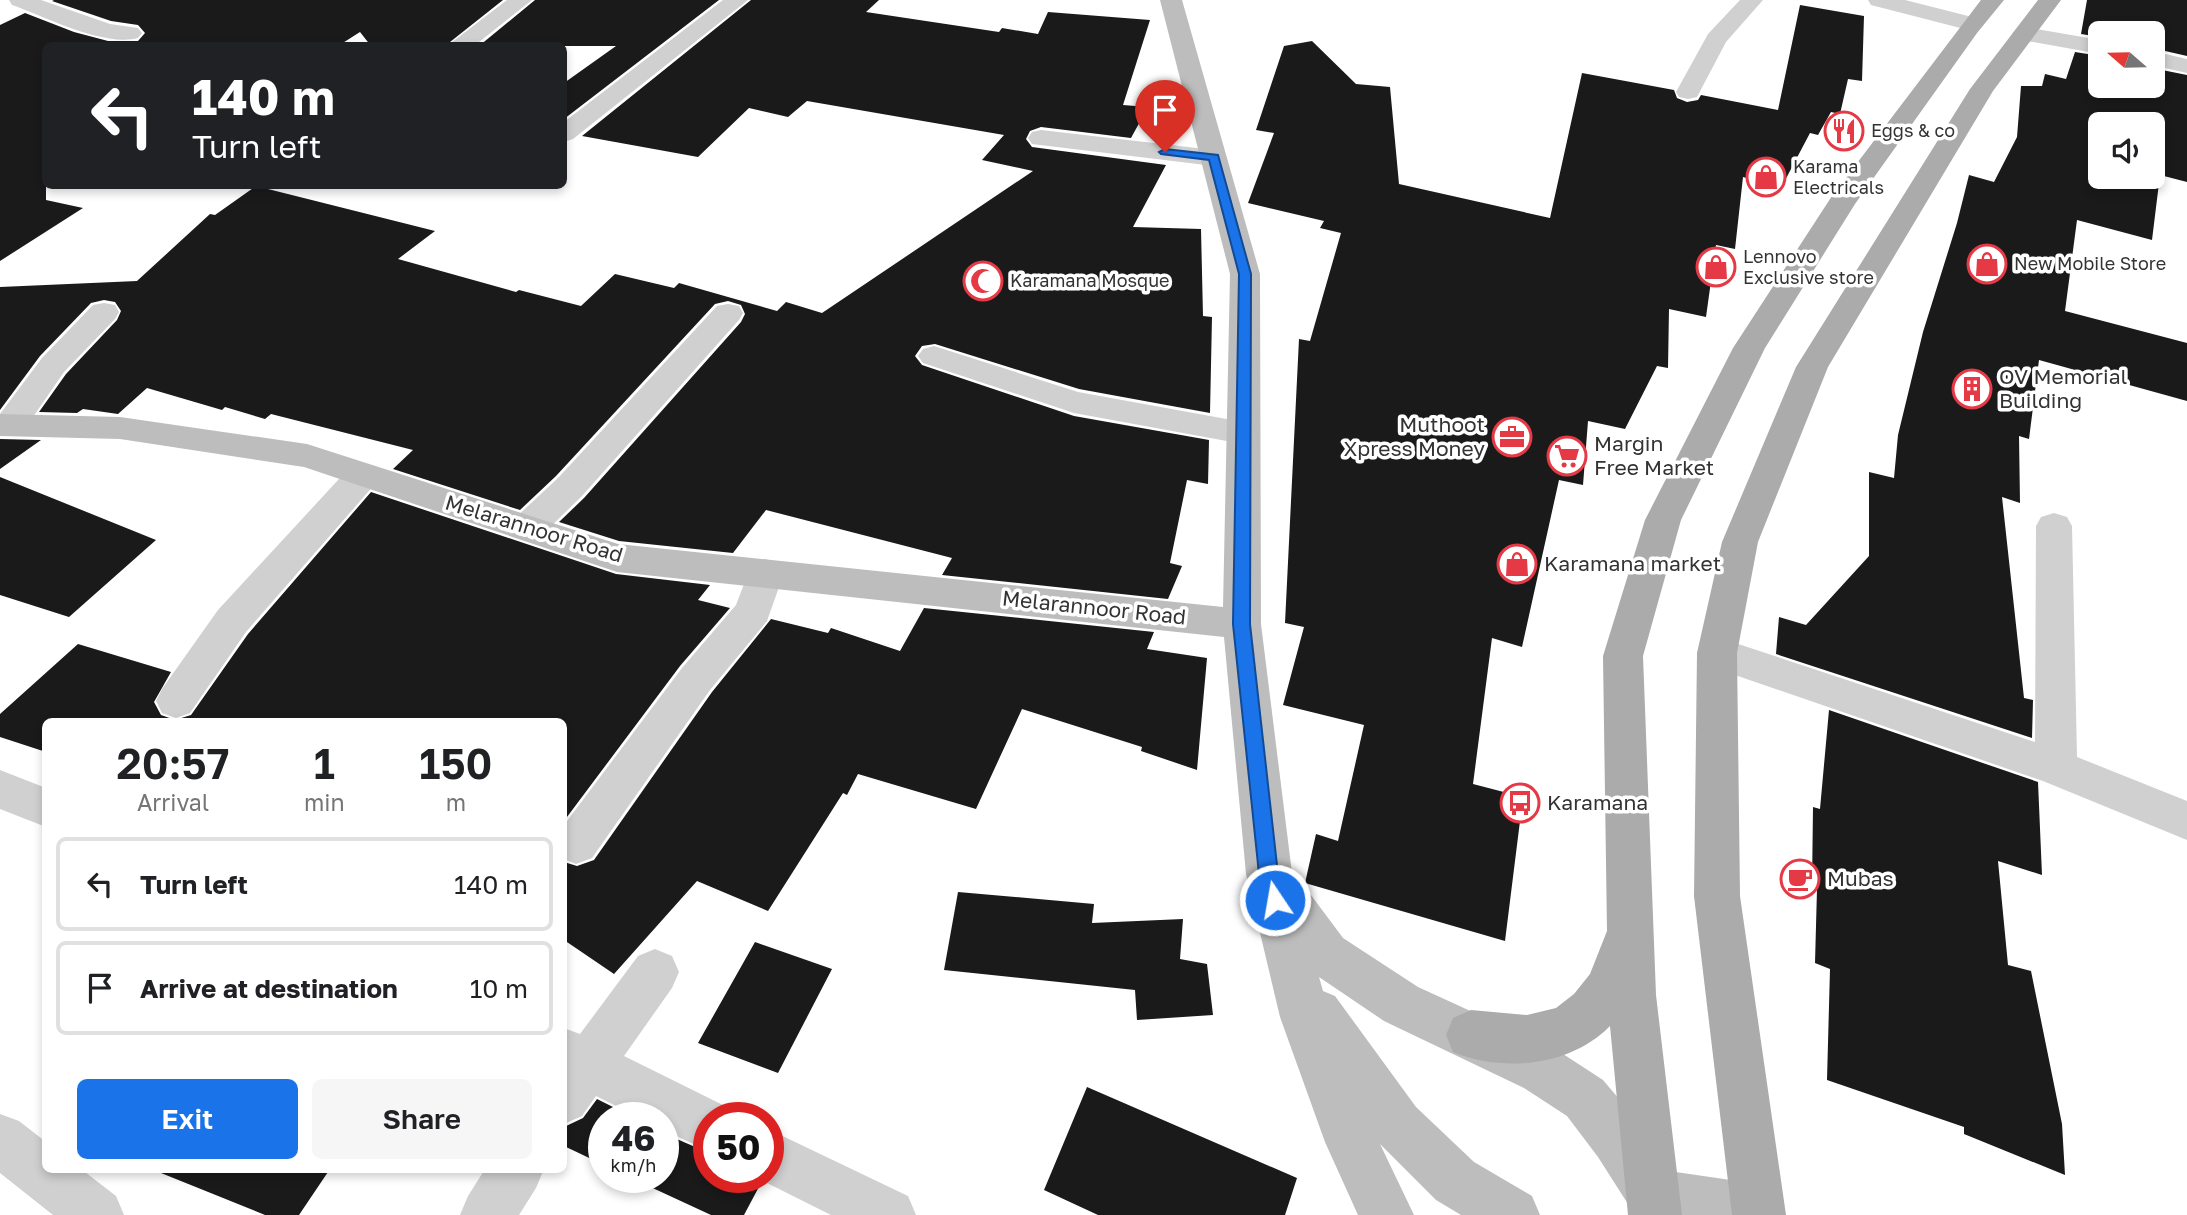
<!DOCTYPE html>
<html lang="en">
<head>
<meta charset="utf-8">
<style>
	body { margin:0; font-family:"Golos Text",sans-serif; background:#f6f6f6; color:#202124; height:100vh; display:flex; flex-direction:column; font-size:26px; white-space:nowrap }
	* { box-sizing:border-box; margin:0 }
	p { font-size:23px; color:#757577 }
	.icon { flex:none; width:38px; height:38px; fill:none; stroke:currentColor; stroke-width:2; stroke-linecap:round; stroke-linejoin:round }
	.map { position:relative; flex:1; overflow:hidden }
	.drawer { position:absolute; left:42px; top:718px; width:525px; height:455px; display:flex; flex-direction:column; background:#fff; border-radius:10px; box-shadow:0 4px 10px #0003 }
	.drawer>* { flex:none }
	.banner { position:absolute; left:42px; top:42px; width:525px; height:147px; border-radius:10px; box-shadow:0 4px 10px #0003; background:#202124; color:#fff; overflow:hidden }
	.needle { width:46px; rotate:290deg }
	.tools { position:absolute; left:2088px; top:21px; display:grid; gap:14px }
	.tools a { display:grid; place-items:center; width:77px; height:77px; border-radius:10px; background:#fff; box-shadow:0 4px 10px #0003; font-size:35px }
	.speed { position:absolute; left:588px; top:1102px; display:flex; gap:14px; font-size:35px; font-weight:700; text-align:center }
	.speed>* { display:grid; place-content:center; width:91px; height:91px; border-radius:50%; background:#fff; box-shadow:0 4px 10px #0003; line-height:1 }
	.speed small { font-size:18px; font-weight:400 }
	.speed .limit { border:10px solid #d22; background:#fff; color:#111 }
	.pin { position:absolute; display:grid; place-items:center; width:60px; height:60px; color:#fff; margin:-72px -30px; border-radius:50% 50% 50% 0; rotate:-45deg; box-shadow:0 0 7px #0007 }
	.pin .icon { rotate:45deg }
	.me { position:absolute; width:77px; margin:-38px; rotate:348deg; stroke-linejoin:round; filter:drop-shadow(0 0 5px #0008) }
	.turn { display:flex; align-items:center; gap:24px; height:147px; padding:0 35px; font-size:32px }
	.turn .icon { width:91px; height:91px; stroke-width:2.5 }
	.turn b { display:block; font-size:49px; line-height:60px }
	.eta { display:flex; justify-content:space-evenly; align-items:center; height:119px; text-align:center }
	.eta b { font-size:42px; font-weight:600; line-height:49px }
	.action { display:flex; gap:14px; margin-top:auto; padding:14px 35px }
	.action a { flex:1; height:80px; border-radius:10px; background:#1a73e8; color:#fff; font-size:28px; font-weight:600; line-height:80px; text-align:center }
	.action a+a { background:#f6f6f6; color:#202124 }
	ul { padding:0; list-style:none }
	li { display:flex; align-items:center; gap:21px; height:94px; margin:0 14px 10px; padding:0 21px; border:4px solid #e0e0e0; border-radius:10px }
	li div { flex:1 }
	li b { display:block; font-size:26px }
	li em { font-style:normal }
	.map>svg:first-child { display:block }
	.building { fill:#1a1a1a; fill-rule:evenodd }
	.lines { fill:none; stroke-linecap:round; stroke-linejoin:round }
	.street { fill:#d0d0d0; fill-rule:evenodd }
	.secondary { fill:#bdbdbd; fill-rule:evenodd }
	.primary { fill:#ababab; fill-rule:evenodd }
	.route { fill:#1a73e8; stroke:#114b97; stroke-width:2 }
	.labels { text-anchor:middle; stroke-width:7; stroke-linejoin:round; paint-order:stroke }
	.far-poi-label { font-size:18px; fill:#333; stroke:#fff; text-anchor:start }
	.poi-label { font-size:21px; fill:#333; stroke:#fff; text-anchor:start }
	.street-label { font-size:21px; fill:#333; stroke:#fff }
</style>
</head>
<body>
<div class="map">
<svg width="2187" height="1215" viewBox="0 0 2187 1215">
	<rect width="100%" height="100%" fill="#fff"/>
	<!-- building -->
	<path class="building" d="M 54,0 L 503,0 L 445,46 L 371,46 L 360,32 L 338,46 L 46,46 L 46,200 L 83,208 L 0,261 L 0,25 L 25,13 L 74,32 L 108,41 L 138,41 L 145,33 L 138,25 L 111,21 L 52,1 Z
		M 535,0 L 719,0 L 564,119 L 564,83 L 616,46 L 479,46 Z
		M 751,0 L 879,0 L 866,12 L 999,32 L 1002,28 L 1038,34 L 1048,12 L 1150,20 L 1123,105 L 1148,107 L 1131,138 L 1041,127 L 1030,131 L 1026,139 L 1032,147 L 1166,165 L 1133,227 L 1201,229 L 1203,316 L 1212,317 L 1210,413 L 1079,389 L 935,344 L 922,346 L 915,356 L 922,365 L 1074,416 L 1209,440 L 1208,484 L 1187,480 L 1170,563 L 1182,566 L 1168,599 L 942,575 L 952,558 L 766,510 L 733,553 L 619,541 L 559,522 L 584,498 L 741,322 L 745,314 L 741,305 L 728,301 L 715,304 L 556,476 L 520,510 L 393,469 L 413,450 L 271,414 L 265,419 L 225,407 L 222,410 L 147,388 L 118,414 L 83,409 L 77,413 L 39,412 L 66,374 L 117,320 L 121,311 L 115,302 L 104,300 L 91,303 L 40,356 L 0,410 L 0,287 L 137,281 L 210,214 L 215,215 L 256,186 L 435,231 L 398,259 L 516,292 L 519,290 L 581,306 L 615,274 L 674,288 L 679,283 L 777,311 L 786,302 L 822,313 L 1033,171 L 982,160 L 1004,135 L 807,101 L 788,117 L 749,108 L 698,157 L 582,136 Z
		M 2087,0 L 2187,0 L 2187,56 L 2152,48 L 2152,33 L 2100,33 L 2100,37 L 2081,34 Z
		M 1800,5 L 1864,16 L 1862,81 L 1848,79 L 1840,114 L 1831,112 L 1818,135 L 1810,133 L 1781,188 L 1743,177 L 1735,249 L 1716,245 L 1706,317 L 1669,309 L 1668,368 L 1657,366 L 1625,429 L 1588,421 L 1583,485 L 1559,480 L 1522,647 L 1492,638 L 1473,784 L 1523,797 L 1505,941 L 1305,883 L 1316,834 L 1338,841 L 1364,725 L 1283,705 L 1304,627 L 1285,623 L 1299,339 L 1310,341 L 1341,233 L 1320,228 L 1324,221 L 1248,203 L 1274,133 L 1256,130 L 1284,46 L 1312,41 L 1356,84 L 1390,87 L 1399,184 L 1550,218 L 1582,73 L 1674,90 L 1677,98 L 1687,102 L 1698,100 L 1701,95 L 1778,110 Z
		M 2075,52 L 2100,56 L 2100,86 L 2152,86 L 2152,68 L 2187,75 L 2187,182 L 2160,175 L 2152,240 L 2077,220 L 2065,311 L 2187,343 L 2187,401 L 2039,360 L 2029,439 L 2019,436 L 2020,503 L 2002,497 L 2024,698 L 2033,700 L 2032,738 L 1776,654 L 1779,617 L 1806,625 L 1869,556 L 1869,472 L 1894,478 L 1898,435 L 1923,332 L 1957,223 L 1969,175 L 1994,182 L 2017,137 L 2021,86 L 2042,86 L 2045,74 L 2066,79 ZM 2100,124 L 2152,124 L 2152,177 L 2100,177 Z
		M 0,439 L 41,440 L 0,469 Z
		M 0,477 L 156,540 L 69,617 L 0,595 Z
		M 371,492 L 616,574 L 710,585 L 698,600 L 730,608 L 680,666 L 564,821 L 564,721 L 46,721 L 46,752 L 0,737 L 0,714 L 78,644 L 171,672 L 154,702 L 161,715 L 175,720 L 191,715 L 248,634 Z
		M 924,608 L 1154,632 L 1147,649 L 1207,658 L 1197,770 L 1141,751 L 1142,747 L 1022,709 L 976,809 L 858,774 L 847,795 L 843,793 L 768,911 L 697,881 L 614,974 L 564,940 L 564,862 L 577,866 L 594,860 L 712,692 L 771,619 L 828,633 L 831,628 L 900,651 Z
		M 1829,710 L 2038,782 L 2042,875 L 1998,861 L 2008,965 L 2031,971 L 2062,1124 L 2065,1175 L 1964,1134 L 1964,1127 L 1827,1080 L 1830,969 L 1815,963 L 1817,889 L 1812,887 L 1813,807 L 1820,809 Z
		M 958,892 L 1094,904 L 1092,923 L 1183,919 L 1180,959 L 1207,964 L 1213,1015 L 1137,1020 L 1135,990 L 944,970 Z
		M 755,942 L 832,969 L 778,1073 L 698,1043 Z
		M 1087,1087 L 1297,1178 L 1285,1215 L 1098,1215 L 1044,1190 Z
		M 597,1099 L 635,1118 L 604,1118 L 604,1165 L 564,1146 L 564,1127 L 583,1118 Z
		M 663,1133 L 709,1153 L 709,1178 L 755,1178 L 761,1183 L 744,1215 L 711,1215 L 631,1178 L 663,1178 Z
		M 156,1169 L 330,1169 L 299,1215 L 265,1215 L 156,1171 Z"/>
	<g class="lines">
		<!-- street -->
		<path class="street" d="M 9,0 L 41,0 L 110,24 L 138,28 L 142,33 L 138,38 C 103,47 46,17 12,5 Z
			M 507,0 L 532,0 L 474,46 L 447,46 Z
			M 723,0 L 748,0 L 573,139 L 564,142 L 564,122 Z
			M 1740,0 L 1763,0 L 1726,42 L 1697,97 L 1688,99 L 1679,97 L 1676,92 L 1708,34 Z
			M 1868,0 L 1905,0 L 1980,19 L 1983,24 L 1980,29 L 1972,31 L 1871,5 Z
			M 2024,27 L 2100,40 L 2100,54 L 2016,39 L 2012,34 L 2016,29 Z
			M 2152,51 L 2187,59 L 2187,73 L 2152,65 Z
			M 1041,130 L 1214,150 L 1223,152 L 1227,158 L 1223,164 L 1214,166 L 1032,144 L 1028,138 L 1032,132 Z
			M 104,303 L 115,305 L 119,312 L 115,319 L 64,372 L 22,433 L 10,436 L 0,433 L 0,414 L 42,358 L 93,305 Z
			M 728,304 L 739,306 L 743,313 L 739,320 L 582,496 L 540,537 L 527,541 L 514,537 L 509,528 L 514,519 L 558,478 L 717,306 Z
			M 934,346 L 1078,392 L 1243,422 L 1255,425 L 1260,433 L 1255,441 L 1243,444 L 1074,413 L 923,363 L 918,356 L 923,349 Z
			M 363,463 L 375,466 L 380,475 L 375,484 L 246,632 L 190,713 L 176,718 L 162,713 L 156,701 L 162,689 L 218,610 L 351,466 Z
			M 2054,513 L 2067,517 L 2072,526 L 2077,757 L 2187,801 L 2187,840 L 2043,781 L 1703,664 L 1697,653 L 1703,642 L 1717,637 L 2035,742 L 2036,526 L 2041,517 Z
			M 765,559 L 778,563 L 784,573 L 767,621 L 710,690 L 592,858 L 576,864 L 564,859 L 564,825 L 682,668 L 736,605 L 752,563 Z
			M 0,770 L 46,788 L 46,827 L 0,809 Z
			M 655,949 L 672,956 L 679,972 L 672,988 L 624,1056 L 727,1107 L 732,1118 L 709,1118 L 709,1151 L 663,1130 L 663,1118 L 640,1118 L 596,1096 L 582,1116 L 564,1124 L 564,1028 L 580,1034 L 638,956 Z
			M 0,1114 L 19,1121 L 46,1142 L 46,1169 L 81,1169 L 116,1196 L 124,1215 L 53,1215 L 0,1173 Z
			M 768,1129 L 908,1196 L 916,1215 L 831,1215 L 757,1178 L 768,1178 Z
			M 485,1169 L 544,1169 L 536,1188 L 519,1215 L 460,1215 L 468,1196 Z"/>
		<!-- secondary -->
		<path class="secondary" d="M 1160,0 L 1182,0 L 1260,274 L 1261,624 L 1292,873 L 1296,875 L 1343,938 L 1418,987 L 1560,1052 L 1603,1080 L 1636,1119 L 1669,1171 L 1758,1184 L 1777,1192 L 1785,1211 L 1784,1215 L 1635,1215 L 1598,1157 L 1567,1116 L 1524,1088 L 1384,1021 L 1319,977 L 1323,991 L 1335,996 L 1416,1107 L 1474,1162 L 1532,1196 L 1540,1215 L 1461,1215 L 1436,1200 L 1380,1144 L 1414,1215 L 1358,1215 L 1325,1142 L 1280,1017 L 1246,874 L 1224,637 L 617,572 L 304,467 L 120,439 L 0,436 L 0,414 L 120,417 L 307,444 L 618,544 L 1223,607 L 1230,274 Z"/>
		<!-- primary -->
		<path class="primary" d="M 1981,0 L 2004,0 L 1977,33 L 1855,204 L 1765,348 L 1681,520 L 1643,656 L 1656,995 L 1682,1215 L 1628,1215 L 1610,1026 C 1571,1066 1504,1073 1453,1052 L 1446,1035 L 1453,1018 L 1471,1010 L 1527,1015 L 1556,1008 L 1574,994 L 1590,974 L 1607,931 L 1603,656 L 1645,520 L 1733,348 L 1832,196 Z
			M 2038,0 L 2061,0 L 1993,91 L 1828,367 L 1758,542 L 1737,653 L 1740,896 L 1786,1215 L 1732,1215 L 1694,896 L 1697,653 L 1722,542 L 1796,367 L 1970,89 Z"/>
	</g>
	<!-- route -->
	<path class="route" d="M 1165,149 L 1218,155 L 1251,274 L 1250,624 L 1278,874 L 1285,900 L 1282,906 L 1275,909 L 1269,906 L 1259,874 L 1233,624 L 1239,274 L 1209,160 L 1161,154 L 1159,152 Z"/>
	<!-- icons -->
	<defs>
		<symbol id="restaurant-ring" viewBox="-11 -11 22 22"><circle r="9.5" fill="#fff" stroke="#e63946" stroke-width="1.5"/><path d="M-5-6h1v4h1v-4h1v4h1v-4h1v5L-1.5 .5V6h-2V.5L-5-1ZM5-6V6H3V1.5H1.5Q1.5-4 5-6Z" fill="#e63946"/></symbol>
		<symbol id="shop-ring" viewBox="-11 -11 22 22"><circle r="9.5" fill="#fff" stroke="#e63946" stroke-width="1.5"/><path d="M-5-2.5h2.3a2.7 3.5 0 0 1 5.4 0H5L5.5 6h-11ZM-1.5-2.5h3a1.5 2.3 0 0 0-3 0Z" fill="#e63946"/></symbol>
		<symbol id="mosque-ring" viewBox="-11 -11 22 22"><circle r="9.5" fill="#fff" stroke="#e63946" stroke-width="1.5"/><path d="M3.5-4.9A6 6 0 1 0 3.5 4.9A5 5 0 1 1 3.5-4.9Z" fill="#e63946"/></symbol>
		<symbol id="building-ring" viewBox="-11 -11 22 22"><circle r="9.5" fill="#fff" stroke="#e63946" stroke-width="1.5"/><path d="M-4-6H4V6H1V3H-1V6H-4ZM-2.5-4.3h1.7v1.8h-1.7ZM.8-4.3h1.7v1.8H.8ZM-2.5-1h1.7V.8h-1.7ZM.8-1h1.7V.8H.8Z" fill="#e63946"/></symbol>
		<symbol id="office-ring" viewBox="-11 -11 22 22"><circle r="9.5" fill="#fff" stroke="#e63946" stroke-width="1.5"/><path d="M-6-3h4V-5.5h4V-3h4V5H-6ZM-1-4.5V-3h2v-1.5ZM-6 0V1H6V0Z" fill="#e63946"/></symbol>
		<symbol id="supermarket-ring" viewBox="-11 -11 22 22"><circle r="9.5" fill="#fff" stroke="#e63946" stroke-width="1.5"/><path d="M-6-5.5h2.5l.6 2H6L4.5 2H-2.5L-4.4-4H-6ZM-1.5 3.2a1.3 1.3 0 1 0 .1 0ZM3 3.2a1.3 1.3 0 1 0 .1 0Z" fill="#e63946"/></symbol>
		<symbol id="bus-ring" viewBox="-11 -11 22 22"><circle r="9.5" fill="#fff" stroke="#e63946" stroke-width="1.5"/><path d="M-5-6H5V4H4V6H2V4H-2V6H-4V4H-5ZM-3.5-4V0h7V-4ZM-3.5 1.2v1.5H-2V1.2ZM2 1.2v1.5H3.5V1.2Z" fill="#e63946"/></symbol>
		<symbol id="cafe-ring" viewBox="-11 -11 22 22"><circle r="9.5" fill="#fff" stroke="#e63946" stroke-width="1.5"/><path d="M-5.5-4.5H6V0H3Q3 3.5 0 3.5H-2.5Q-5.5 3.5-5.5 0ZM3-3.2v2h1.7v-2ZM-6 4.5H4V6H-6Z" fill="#e63946"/></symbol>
	</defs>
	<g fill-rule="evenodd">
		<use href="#restaurant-ring" x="1822" y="109" width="44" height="44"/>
		<use href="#shop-ring" x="1744" y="155" width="44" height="44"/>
		<use href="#shop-ring" x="1965" y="242" width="44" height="44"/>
		<use href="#shop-ring" x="1694" y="245" width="44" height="44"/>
		<use href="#mosque-ring" x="961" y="259" width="44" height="44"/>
		<use href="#building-ring" x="1950" y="367" width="44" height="44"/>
		<use href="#office-ring" x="1490" y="415" width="44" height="44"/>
		<use href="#supermarket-ring" x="1545" y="434" width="44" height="44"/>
		<use href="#shop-ring" x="1495" y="542" width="44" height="44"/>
		<use href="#bus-ring" x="1498" y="781" width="44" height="44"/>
		<use href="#cafe-ring" x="1778" y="857" width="44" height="44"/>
	</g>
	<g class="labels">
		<!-- far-poi labels -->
		<g class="far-poi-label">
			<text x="1871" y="137">Eggs &amp; co</text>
			<text x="1793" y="173">Karama<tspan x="1793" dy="21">Electricals</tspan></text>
			<text x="1743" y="263">Lennovo<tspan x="1743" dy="21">Exclusive store</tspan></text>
			<text x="2014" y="270">New Mobile Store</text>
			<text x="1010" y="287">Karamana Mosque</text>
		</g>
		<!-- poi labels -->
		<g class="poi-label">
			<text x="1999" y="384">OV Memorial<tspan x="1999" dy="24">Building</tspan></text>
			<text x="1485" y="432" text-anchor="end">Muthoot<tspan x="1485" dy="24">Xpress Money</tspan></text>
			<text x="1594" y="451">Margin<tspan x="1594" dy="24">Free Market</tspan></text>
			<text x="1544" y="571">Karamana market</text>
			<text x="1547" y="810">Karamana</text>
			<text x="1827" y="886">Mubas</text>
		</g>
		<!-- street labels -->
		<g class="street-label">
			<text transform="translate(534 529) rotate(17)" y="7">Melarannoor Road</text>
			<text transform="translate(1094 608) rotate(6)" y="7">Melarannoor Road</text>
		</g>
	</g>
</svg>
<div class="tools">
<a><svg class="needle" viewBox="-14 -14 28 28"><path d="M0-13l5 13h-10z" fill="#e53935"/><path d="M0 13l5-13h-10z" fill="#757577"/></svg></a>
<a><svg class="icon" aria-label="sound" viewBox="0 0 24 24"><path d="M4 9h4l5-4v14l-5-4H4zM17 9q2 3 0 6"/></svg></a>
</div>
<div class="speed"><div>46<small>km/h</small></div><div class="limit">50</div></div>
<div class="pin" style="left:1165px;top:152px;background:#d93025"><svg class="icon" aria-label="arrive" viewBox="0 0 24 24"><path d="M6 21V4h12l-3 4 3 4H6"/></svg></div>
<svg class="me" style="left:1275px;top:900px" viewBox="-20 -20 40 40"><circle r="17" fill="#1a73e8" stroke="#fff" stroke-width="3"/><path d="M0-11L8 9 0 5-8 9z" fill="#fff"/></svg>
<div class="banner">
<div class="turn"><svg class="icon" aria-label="left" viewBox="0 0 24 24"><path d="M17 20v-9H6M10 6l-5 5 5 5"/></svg><div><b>140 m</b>Turn left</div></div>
</div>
<section class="drawer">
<div class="eta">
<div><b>20:57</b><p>Arrival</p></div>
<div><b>1</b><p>min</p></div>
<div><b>150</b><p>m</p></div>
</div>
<ul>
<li><svg class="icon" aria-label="left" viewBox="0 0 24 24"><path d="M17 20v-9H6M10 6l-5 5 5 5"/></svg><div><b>Turn left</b></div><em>140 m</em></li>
<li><svg class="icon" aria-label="arrive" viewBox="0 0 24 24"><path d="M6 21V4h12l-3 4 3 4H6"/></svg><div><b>Arrive at destination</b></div><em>10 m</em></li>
</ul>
<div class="action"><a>Exit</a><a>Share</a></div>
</section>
</div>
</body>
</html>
